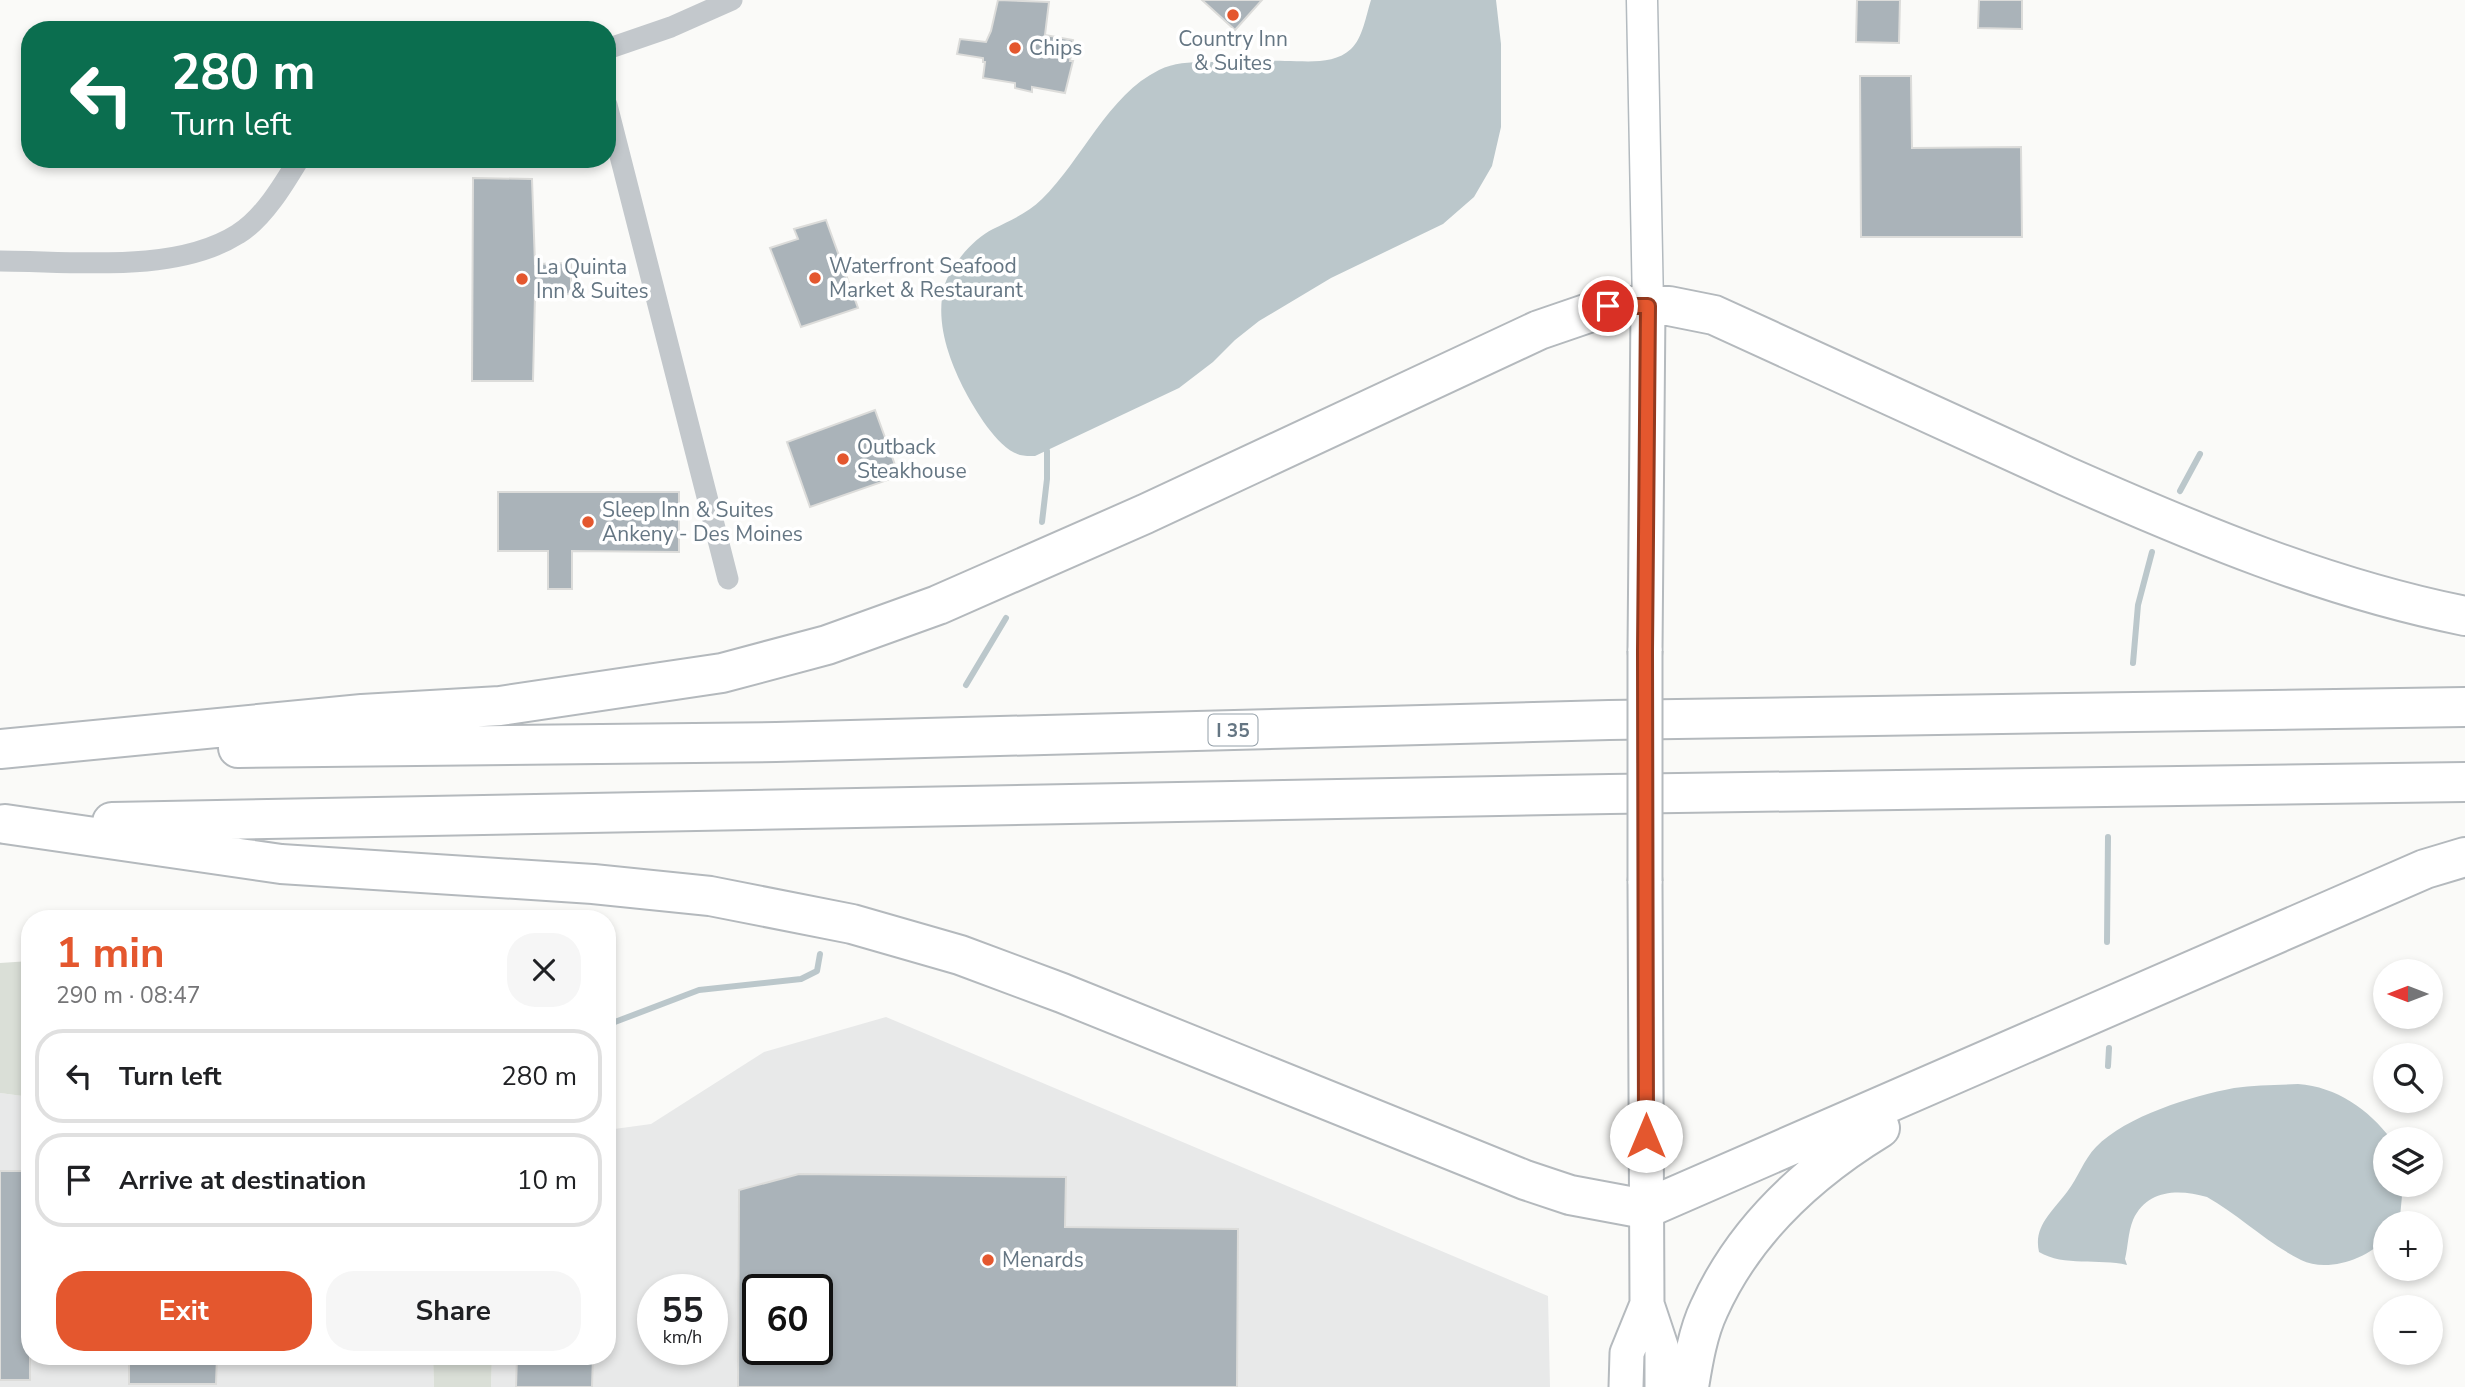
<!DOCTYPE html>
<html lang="en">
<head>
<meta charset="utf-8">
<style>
	body { margin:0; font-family:"Nunito Sans",sans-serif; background:#f6f6f6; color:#202124; height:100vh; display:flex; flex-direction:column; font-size:26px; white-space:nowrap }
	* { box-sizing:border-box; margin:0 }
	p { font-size:23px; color:#757577 }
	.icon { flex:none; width:38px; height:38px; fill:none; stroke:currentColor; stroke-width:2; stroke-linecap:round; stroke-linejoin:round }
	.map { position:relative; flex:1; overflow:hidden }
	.drawer { position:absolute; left:21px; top:910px; width:595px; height:455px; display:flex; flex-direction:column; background:#fff; border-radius:28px; box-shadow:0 4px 10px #0003 }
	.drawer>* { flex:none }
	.top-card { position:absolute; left:21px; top:21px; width:595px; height:147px; border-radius:28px; box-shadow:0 4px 10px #0003; background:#0b6e4f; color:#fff; overflow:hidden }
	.needle { width:46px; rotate:270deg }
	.tools { position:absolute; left:2373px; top:959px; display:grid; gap:14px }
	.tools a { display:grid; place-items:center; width:70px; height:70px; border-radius:50%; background:#fff; box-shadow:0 4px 10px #0003; font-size:35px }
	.speed { position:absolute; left:637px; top:1274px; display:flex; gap:14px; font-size:35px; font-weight:700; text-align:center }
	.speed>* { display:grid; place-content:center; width:91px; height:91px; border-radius:50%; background:#fff; box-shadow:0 4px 10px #0003; line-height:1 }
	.speed small { font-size:18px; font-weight:400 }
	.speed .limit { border:4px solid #111; border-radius:10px; background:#fff; color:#111 }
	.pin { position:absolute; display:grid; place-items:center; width:60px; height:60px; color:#fff; margin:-30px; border:4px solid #fff; border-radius:50%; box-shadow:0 2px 7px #0007 }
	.me { position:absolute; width:77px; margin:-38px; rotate:0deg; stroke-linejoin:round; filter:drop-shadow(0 0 5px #0008) }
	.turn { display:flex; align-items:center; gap:24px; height:147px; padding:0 35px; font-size:32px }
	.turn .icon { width:91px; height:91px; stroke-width:2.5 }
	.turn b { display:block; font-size:49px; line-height:60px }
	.round { display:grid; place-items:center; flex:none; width:74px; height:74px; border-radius:28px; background:#f6f6f6 }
	.head { display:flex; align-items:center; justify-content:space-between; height:119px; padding:0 35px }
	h1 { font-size:42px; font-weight:700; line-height:52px; color:#e4572e }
	.primary-button { display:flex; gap:14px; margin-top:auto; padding:14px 35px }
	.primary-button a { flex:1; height:80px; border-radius:28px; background:#e4572e; color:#fff; font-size:28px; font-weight:700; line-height:80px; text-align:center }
	.primary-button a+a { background:#f6f6f6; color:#202124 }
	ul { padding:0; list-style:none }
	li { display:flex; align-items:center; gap:21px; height:94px; margin:0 14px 10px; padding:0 21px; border:4px solid #e0e0e0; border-radius:28px }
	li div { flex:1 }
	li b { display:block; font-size:26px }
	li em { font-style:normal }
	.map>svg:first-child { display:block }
	.built { fill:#e8e9e9; fill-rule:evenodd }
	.green { fill:#dadfd7 }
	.water { fill:#bbc7cb }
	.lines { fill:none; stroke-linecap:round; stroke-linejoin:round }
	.stream { stroke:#bbc7cb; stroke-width:6 }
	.building { fill:#aab3b9; stroke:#dcdcda; stroke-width:2; fill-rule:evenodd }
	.secondary-casing { stroke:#b3babf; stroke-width:33 }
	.primary-casing { stroke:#b5babe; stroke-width:37 }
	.motorway-casing { stroke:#b4b9bd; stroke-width:42 }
	.minor { stroke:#c3c8cc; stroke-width:21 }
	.secondary { stroke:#fff; stroke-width:30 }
	.primary { stroke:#fff; stroke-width:33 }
	.motorway { stroke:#fff; stroke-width:38 }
	.primary-bridge-casing { stroke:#b5babe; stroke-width:37; stroke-linecap:butt }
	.primary-bridge { stroke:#fff; stroke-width:33 }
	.route-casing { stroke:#94391e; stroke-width:18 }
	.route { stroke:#e4572e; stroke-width:12 }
	.poi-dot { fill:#e4572e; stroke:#fff; stroke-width:2.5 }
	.labels { text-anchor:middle; stroke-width:7; stroke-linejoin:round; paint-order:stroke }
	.shield { fill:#fff; stroke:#939fa8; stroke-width:2 }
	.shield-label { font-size:19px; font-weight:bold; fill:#657683 }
	.poi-label { font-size:21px; fill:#657683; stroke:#fff; text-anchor:start }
</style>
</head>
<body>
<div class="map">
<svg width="2465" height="1387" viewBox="0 0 2465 1387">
	<rect width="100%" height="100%" fill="#fafaf8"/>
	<!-- built -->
	<path class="built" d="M 886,1017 L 1548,1296 L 1550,1387 L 491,1387 L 492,1356 L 607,1356 L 607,1130 L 651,1124 L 764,1052 ZM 653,1290 L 712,1290 L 712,1349 L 653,1349 ZM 758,1290 L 817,1290 L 817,1349 L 758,1349 Z
		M 0,1093 L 30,1097 L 30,1356 L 433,1356 L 434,1387 L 0,1387 Z"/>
	<!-- green -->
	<path class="green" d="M 30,961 L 30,1097 L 0,1093 L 0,963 Z
		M 433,1356 L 492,1356 L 491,1387 L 434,1387 Z"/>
	<!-- water -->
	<path class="water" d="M 1371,0 L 1496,0 L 1501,44 L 1501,127 L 1492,166 L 1474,197 L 1443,224 L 1331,278 L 1259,321 L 1235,340 L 1213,362 L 1179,388 L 1035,456 C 1030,456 1024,456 1020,455 C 998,449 975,410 965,391 C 949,360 934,320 945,284 C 952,264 973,239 993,229 C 1011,220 1028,213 1042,199 C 1082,160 1108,95 1159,70 C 1182,59 1208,63 1232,62 C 1250,62 1268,60 1285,61 C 1307,61 1334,65 1351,49 C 1363,38 1366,15 1371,0 Z
		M 2298,1084 C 2337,1087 2368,1109 2391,1139 L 2385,1139 L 2385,1185 L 2403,1185 L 2400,1217 L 2396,1223 L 2385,1223 L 2385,1239 C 2367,1259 2327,1273 2301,1260 C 2267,1243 2239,1215 2207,1197 C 2179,1189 2147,1189 2133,1220 C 2128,1232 2128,1247 2125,1259 L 2127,1265 C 2099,1258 2064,1267 2039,1252 C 2033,1226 2053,1211 2067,1192 C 2078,1178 2084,1159 2096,1147 C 2126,1116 2192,1096 2234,1088 C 2255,1085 2277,1085 2298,1084 Z"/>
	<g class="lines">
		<!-- stream -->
		<path class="stream" d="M 2180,491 L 2200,454
			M 1042,522 L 1047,479 L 1047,451
			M 2133,663 L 2138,605 L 2152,552
			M 966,685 L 1006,618
			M 2107,942 L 2108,837
			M 607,1025 L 699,990 L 801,979 L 817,971 L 820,954
			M 2108,1066 L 2109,1048"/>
	</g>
	<!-- building -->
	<path class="building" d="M 998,0 L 1049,2 L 1045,35 L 1073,40 L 1070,61 L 1073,61 L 1065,93 L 1032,87 L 1032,92 L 1015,88 L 1015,83 L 983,78 L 985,62 L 983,62 L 983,58 L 957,54 L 960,39 L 986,42 L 991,31 Z
		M 1202,0 L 1262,0 L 1235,30 Z
		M 1857,0 L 1900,0 L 1899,43 L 1856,42 Z
		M 1979,0 L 2022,0 L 2022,29 L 1978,28 Z
		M 1860,76 L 1911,76 L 1912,148 L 2021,147 L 2022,237 L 1861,237 Z
		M 473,178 L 532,179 L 535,264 L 571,263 L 571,294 L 535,295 L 533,381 L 472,381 Z
		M 826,220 L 858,308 L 801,327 L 770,248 L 798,239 L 794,229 Z
		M 875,410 L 899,476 L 810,507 L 787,442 Z
		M 498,492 L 679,492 L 679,552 L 572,551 L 572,589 L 548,589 L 548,551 L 498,551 Z
		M 0,1171 L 30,1171 L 30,1380 L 0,1380 Z
		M 799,1174 L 1066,1177 L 1065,1227 L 1238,1229 L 1237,1387 L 738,1387 L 739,1190 ZM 758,1290 L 817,1290 L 817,1349 L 758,1349 Z
		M 129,1356 L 217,1356 L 216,1384 L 129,1384 Z
		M 517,1356 L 593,1356 L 592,1387 L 516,1387 Z"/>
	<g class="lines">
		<defs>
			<path id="secondary" d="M 1642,0 L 1648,306"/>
			<path id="primary" d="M 1645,651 L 1648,306
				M 1645,881 L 1647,1304 L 1662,1349 L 1662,1387
				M 1626,1387 L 1627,1353 L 1647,1304"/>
			<path id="motorway" d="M 238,748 L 776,742 L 1609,720 L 2465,707
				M 0,749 L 362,714 L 500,706 L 722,673 L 827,645 L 938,605 L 1145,514 L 1539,330 L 1609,306 L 1669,306 L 1714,315 C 1831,369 1948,423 2066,476 C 2195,533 2325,588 2465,616
				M 112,822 L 1610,794 L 2465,782
				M 5,824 L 281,864 L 593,884 L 710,896 L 852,924 L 960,955 L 1062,993 L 1525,1180 L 1570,1195 L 1645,1209 L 2425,869 L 2465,857
				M 1689,1387 C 1693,1362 1698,1332 1709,1309 C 1744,1231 1808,1172 1880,1128"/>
		</defs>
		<!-- secondary casing -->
		<use href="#secondary" class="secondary-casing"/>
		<!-- primary casing -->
		<use href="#primary" class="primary-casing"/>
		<!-- motorway casing -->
		<use href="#motorway" class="motorway-casing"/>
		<!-- minor -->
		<path class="minor" d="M 607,49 L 671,27 L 732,0
			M 607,105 L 728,579
			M 0,261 C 72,261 175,274 238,234 C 263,219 284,184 299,159"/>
		<!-- secondary -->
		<use href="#secondary" class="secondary"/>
		<!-- primary -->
		<use href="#primary" class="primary"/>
		<!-- motorway -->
		<use href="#motorway" class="motorway"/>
		<defs>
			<path id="primary-bridge" d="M 1645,651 L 1645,881"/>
		</defs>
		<!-- primary-bridge casing -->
		<use href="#primary-bridge" class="primary-bridge-casing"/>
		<!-- primary-bridge -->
		<use href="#primary-bridge" class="primary-bridge"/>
	</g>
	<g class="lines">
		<defs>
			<path id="route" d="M 1608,306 L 1648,306 L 1645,651 L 1646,1136"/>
		</defs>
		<!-- route casing -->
		<use href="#route" class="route-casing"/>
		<!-- route -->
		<use href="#route" class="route"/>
	</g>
	<!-- markers -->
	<g class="poi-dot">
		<circle cx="1233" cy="15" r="7"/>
		<circle cx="1015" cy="48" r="7"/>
		<circle cx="815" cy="278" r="7"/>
		<circle cx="522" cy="279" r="7"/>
		<circle cx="843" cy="459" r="7"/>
		<circle cx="588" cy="522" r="7"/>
		<circle cx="988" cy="1260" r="7"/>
	</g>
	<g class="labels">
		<!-- shield labels -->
		<rect class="shield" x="1208.5" y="714.5" width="49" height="31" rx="5"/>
		<g class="shield-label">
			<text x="1233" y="737">I 35</text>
		</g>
		<!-- poi labels -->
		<g class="poi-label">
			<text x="1233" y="46" text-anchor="middle">Country Inn<tspan x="1233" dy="24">&amp; Suites</tspan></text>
			<text x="1029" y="55">Chips</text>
			<text x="829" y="273">Waterfront Seafood<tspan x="829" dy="24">Market &amp; Restaurant</tspan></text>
			<text x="536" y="274">La Quinta<tspan x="536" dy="24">Inn &amp; Suites</tspan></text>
			<text x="857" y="454">Outback<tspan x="857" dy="24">Steakhouse</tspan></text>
			<text x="602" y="517">Sleep Inn &amp; Suites<tspan x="602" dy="24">Ankeny - Des Moines</tspan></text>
			<text x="1002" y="1267">Menards</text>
		</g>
	</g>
</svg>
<div class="tools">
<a><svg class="needle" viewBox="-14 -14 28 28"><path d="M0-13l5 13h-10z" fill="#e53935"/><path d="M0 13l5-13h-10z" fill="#757577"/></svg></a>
<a><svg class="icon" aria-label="search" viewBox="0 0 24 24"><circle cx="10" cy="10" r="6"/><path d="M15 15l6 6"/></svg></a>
<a><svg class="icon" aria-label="layers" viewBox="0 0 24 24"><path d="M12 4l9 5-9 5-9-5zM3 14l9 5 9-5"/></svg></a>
<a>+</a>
<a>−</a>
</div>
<div class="speed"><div>55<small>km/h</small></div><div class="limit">60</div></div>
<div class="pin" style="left:1608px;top:306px;background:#d93025"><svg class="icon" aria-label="arrive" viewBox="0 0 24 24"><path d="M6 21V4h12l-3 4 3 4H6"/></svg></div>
<svg class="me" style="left:1646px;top:1136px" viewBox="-20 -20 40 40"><circle r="19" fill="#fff"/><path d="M0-13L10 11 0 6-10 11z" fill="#e4572e"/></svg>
<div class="top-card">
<div class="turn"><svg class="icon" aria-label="left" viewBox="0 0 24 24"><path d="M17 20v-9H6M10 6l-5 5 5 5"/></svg><div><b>280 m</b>Turn left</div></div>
</div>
<section class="drawer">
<div class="head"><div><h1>1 min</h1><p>290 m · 08:47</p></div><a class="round"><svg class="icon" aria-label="close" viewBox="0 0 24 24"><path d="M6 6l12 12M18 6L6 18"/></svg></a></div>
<ul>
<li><svg class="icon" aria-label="left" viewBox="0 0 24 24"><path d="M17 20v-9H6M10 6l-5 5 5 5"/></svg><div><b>Turn left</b></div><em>280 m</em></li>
<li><svg class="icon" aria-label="arrive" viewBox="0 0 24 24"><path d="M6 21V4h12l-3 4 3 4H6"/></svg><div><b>Arrive at destination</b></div><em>10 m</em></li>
</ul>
<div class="primary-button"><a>Exit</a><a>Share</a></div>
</section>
</div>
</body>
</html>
